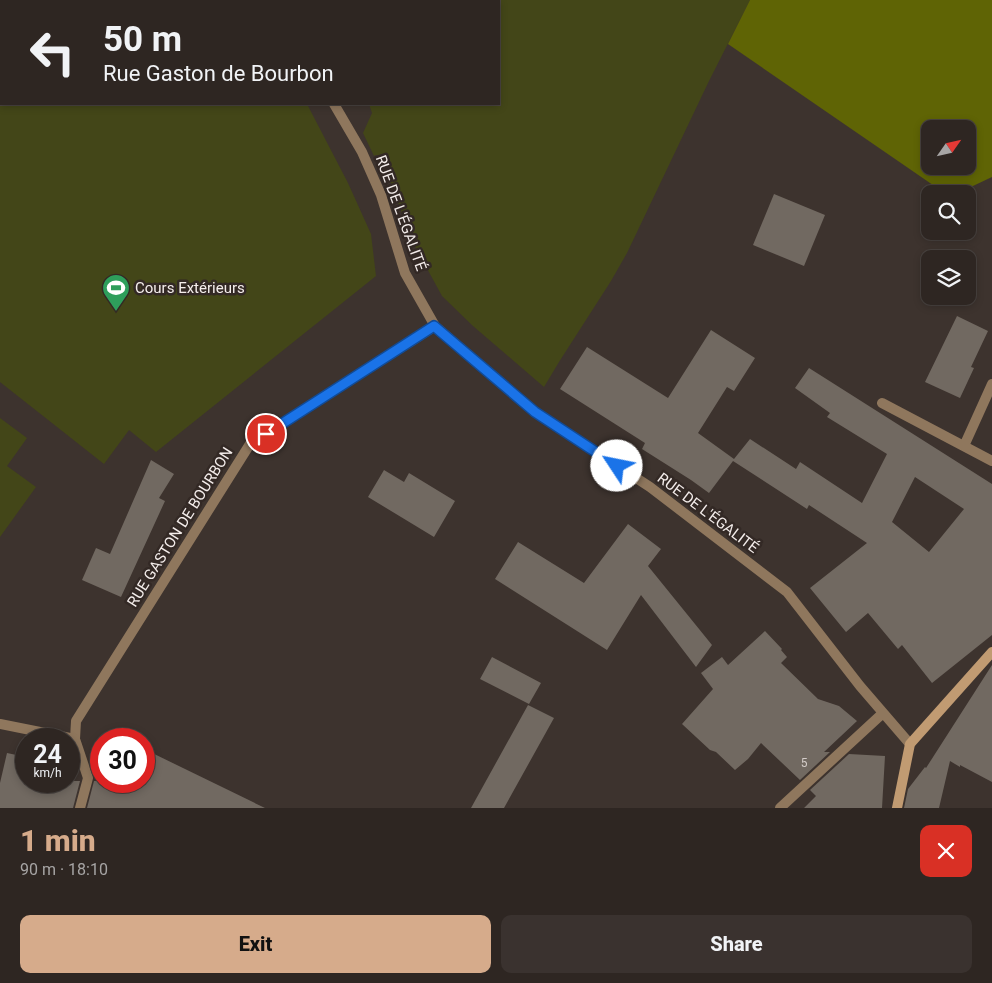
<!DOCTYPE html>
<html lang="en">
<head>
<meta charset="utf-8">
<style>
	body { margin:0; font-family:Roboto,sans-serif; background:#3a322f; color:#f1f3f6; height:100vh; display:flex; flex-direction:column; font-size:19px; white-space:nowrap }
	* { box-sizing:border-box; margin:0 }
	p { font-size:16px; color:#a7a5a5 }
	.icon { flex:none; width:28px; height:28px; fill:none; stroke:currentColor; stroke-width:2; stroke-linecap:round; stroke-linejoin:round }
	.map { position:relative; height:808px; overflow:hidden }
	.side { display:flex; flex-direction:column; background:#2e2622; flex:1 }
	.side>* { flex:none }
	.guide { position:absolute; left:0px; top:0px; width:500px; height:105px; box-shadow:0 2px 8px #0003,0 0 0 1px #494340; background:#2e2622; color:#f1f3f6; overflow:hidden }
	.needle { width:32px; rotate:56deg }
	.controls { position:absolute; left:921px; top:120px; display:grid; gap:10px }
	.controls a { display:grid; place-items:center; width:55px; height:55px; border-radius:10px; background:#2e2622; box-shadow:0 2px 8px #0003,0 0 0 1px #494340; font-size:25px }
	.speed { position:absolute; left:15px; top:728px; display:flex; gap:10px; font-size:25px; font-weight:700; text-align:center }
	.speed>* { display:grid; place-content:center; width:65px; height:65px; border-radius:50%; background:#2e2622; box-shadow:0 2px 8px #0003,0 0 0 1px #494340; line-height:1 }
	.speed small { font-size:12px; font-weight:400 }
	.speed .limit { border:8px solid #d22; background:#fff; color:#111 }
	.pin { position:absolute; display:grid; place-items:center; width:42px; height:42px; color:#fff; margin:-21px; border:2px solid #fff; border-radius:50%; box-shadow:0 1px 5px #0007 }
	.me { position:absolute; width:55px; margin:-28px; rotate:304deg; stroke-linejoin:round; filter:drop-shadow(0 0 4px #0008) }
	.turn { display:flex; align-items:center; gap:18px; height:105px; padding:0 20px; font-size:22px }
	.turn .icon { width:65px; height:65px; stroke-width:2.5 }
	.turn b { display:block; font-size:35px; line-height:42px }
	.round { display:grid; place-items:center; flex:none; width:52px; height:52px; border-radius:10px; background:#3a322f }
	.head { display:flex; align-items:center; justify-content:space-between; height:85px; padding:0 20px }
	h1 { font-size:30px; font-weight:800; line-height:38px; color:#d6ab8b }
	.cta { display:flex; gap:10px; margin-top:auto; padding:10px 20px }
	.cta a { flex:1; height:58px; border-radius:10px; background:#d6ab8b; color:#111; font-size:20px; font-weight:800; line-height:58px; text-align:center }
	.cta a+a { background:#3a322f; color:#f1f3f6 }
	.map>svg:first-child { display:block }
	.green { fill:#434618 }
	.forest { fill:#5f6405; fill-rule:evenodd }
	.building { fill:#716961; fill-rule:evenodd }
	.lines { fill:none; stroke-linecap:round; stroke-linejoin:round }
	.lane { stroke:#8f775d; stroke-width:10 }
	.street { stroke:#8f775d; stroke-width:10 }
	.secondary { stroke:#c19b72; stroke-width:10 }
	.route-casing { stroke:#114b97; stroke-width:12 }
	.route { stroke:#1a73e8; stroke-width:9 }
	.labels { text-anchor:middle; stroke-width:5; stroke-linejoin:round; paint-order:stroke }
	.number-label { font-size:12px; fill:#d3ccc8 }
	.street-label { font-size:15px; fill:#f4edeb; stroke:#332925 }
	.poi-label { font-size:15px; fill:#f4edeb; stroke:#332925; text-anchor:start }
</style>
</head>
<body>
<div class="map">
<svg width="992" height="808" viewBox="0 0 992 808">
	<rect width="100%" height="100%" fill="#3d332e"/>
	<!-- green -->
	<path class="green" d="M 0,0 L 226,0 L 228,1 L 1,1 L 1,104 L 307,104 L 348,183 L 371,234 L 376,276 L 156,452 L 129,430 L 104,464 L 0,382 Z
		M 334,0 L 750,0 L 709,81 L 627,253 L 611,281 L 559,362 L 544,387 L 473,326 L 442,296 L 412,241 L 414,237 L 410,224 L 406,224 L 381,157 L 376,155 L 374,156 L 363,133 L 372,113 L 369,104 L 499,104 L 499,1 L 335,1 Z
		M 0,418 L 27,438 L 7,466 L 36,487 L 0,537 Z"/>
	<!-- forest -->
	<path class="forest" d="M 750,0 L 992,0 L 992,177 L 956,194 L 946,194 L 728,44 ZM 930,129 L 968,129 L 968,166 L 930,166 Z"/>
	<!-- building -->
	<path class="building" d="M 774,194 L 825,215 L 804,266 L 753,245 Z
		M 957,316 L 988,331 L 971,367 L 974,368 L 960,398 L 925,382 Z
		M 711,330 L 755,358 L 734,391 L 727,387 L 698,433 L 734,459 L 750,439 L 796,469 L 800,462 L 862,503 L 887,454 L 827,417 L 830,413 L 795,388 L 809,368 L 992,484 L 992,635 L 932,683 L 902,645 L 898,649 L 868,613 L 846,632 L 810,588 L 867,543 L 809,505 L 807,509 L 733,461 L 709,493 L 691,480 L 642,449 L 645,443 L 560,389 L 587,347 L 668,398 ZM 915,477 L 964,509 L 929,552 L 892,522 Z
		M 151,460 L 174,474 L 159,498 L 165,501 L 121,597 L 82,580 L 96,548 L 110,554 Z
		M 384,470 L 404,482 L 409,473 L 455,501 L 434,537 L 368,497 Z
		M 628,524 L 661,549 L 648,566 L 712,645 L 696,667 L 641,595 L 607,650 L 495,579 L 518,542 L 584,583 Z
		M 765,631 L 782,649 L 781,650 L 787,657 L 781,663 L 818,699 L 839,706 L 857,721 L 824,752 L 830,752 L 800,780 L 761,743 L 748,759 L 735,770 L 716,752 L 710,750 L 682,724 L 713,689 L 701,673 L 722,657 L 728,665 Z
		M 492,657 L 541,683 L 529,704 L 480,679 Z
		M 992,665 L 992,782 L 960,765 L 960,767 L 950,761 L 939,808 L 904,808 L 908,789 L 925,767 L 926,768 Z
		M 528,705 L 554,718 L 504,808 L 471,808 Z
		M 144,749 L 265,808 L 87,808 L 94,781 L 144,781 Z
		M 7,753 L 26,757 L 26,781 L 69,781 L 69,768 L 77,769 L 74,781 L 80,781 L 73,808 L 0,808 L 0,783 Z
		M 849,754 L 885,756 L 882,808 L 804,808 L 816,796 L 810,790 Z"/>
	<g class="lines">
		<!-- lane -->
		<path class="lane" d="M 882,403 L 992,461
			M 964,446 L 992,384
			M 75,739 L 76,721 L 250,444 L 435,326"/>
		<!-- street -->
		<path class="street" d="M 266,0 L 267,1
			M 334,104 L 362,152 L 381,195 L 405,273 L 435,326 L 535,412 L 650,487 L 787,592 L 860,686 L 910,744
			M 0,724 L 75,739 L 88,778 L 80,808
			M 780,808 L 883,713"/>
		<!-- secondary -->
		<path class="secondary" d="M 897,808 L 910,744 L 992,652"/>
	</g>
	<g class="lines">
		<defs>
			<path id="route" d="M 266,434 L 434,326 L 535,412 L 617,466"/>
		</defs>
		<!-- route casing -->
		<use href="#route" class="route-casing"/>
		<!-- route -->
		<use href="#route" class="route"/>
	</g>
	<!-- icons -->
	<defs>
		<symbol id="stadium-pin" viewBox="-11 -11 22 30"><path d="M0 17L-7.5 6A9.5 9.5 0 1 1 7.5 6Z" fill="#2e9e5b" stroke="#332925"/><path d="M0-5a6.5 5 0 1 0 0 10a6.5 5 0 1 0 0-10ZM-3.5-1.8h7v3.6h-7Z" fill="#fff"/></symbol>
	</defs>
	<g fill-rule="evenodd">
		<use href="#stadium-pin" x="100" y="272" width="32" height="43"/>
	</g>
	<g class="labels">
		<!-- number labels -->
		<g class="number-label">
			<text x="804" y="767">5</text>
		</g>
		<!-- street labels -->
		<g class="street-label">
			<text transform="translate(401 213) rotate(70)" y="5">RUE DE L'ÉGALITÉ</text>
			<text transform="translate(708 513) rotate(37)" y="5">RUE DE L'ÉGALITÉ</text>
			<text transform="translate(180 527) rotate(-58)" y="5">RUE GASTON DE BOURBON</text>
		</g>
		<!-- poi labels -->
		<g class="poi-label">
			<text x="135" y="293">Cours Extérieurs</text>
		</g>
	</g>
</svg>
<div class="controls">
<a><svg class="needle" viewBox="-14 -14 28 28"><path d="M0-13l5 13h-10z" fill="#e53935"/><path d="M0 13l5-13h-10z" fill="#a7a5a5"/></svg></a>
<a><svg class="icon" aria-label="search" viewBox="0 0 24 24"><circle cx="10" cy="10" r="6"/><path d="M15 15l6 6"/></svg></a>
<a><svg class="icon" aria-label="layers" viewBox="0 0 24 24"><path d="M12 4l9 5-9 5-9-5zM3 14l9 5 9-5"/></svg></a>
</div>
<div class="speed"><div>24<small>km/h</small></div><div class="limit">30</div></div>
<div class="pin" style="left:266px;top:434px;background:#d93025"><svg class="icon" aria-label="arrive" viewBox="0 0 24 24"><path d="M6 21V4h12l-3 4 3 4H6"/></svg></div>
<svg class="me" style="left:617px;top:466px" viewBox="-20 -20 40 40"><circle r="19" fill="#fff"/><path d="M0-13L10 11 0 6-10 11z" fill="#1a73e8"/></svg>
<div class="guide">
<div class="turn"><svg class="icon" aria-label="left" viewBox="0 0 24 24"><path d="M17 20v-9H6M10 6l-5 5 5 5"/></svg><div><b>50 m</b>Rue Gaston de Bourbon</div></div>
</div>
</div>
<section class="side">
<div class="head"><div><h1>1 min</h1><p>90 m · 18:10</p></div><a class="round" style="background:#d93025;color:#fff"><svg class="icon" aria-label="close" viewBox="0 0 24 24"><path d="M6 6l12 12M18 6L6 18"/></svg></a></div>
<div class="cta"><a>Exit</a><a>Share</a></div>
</section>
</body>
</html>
